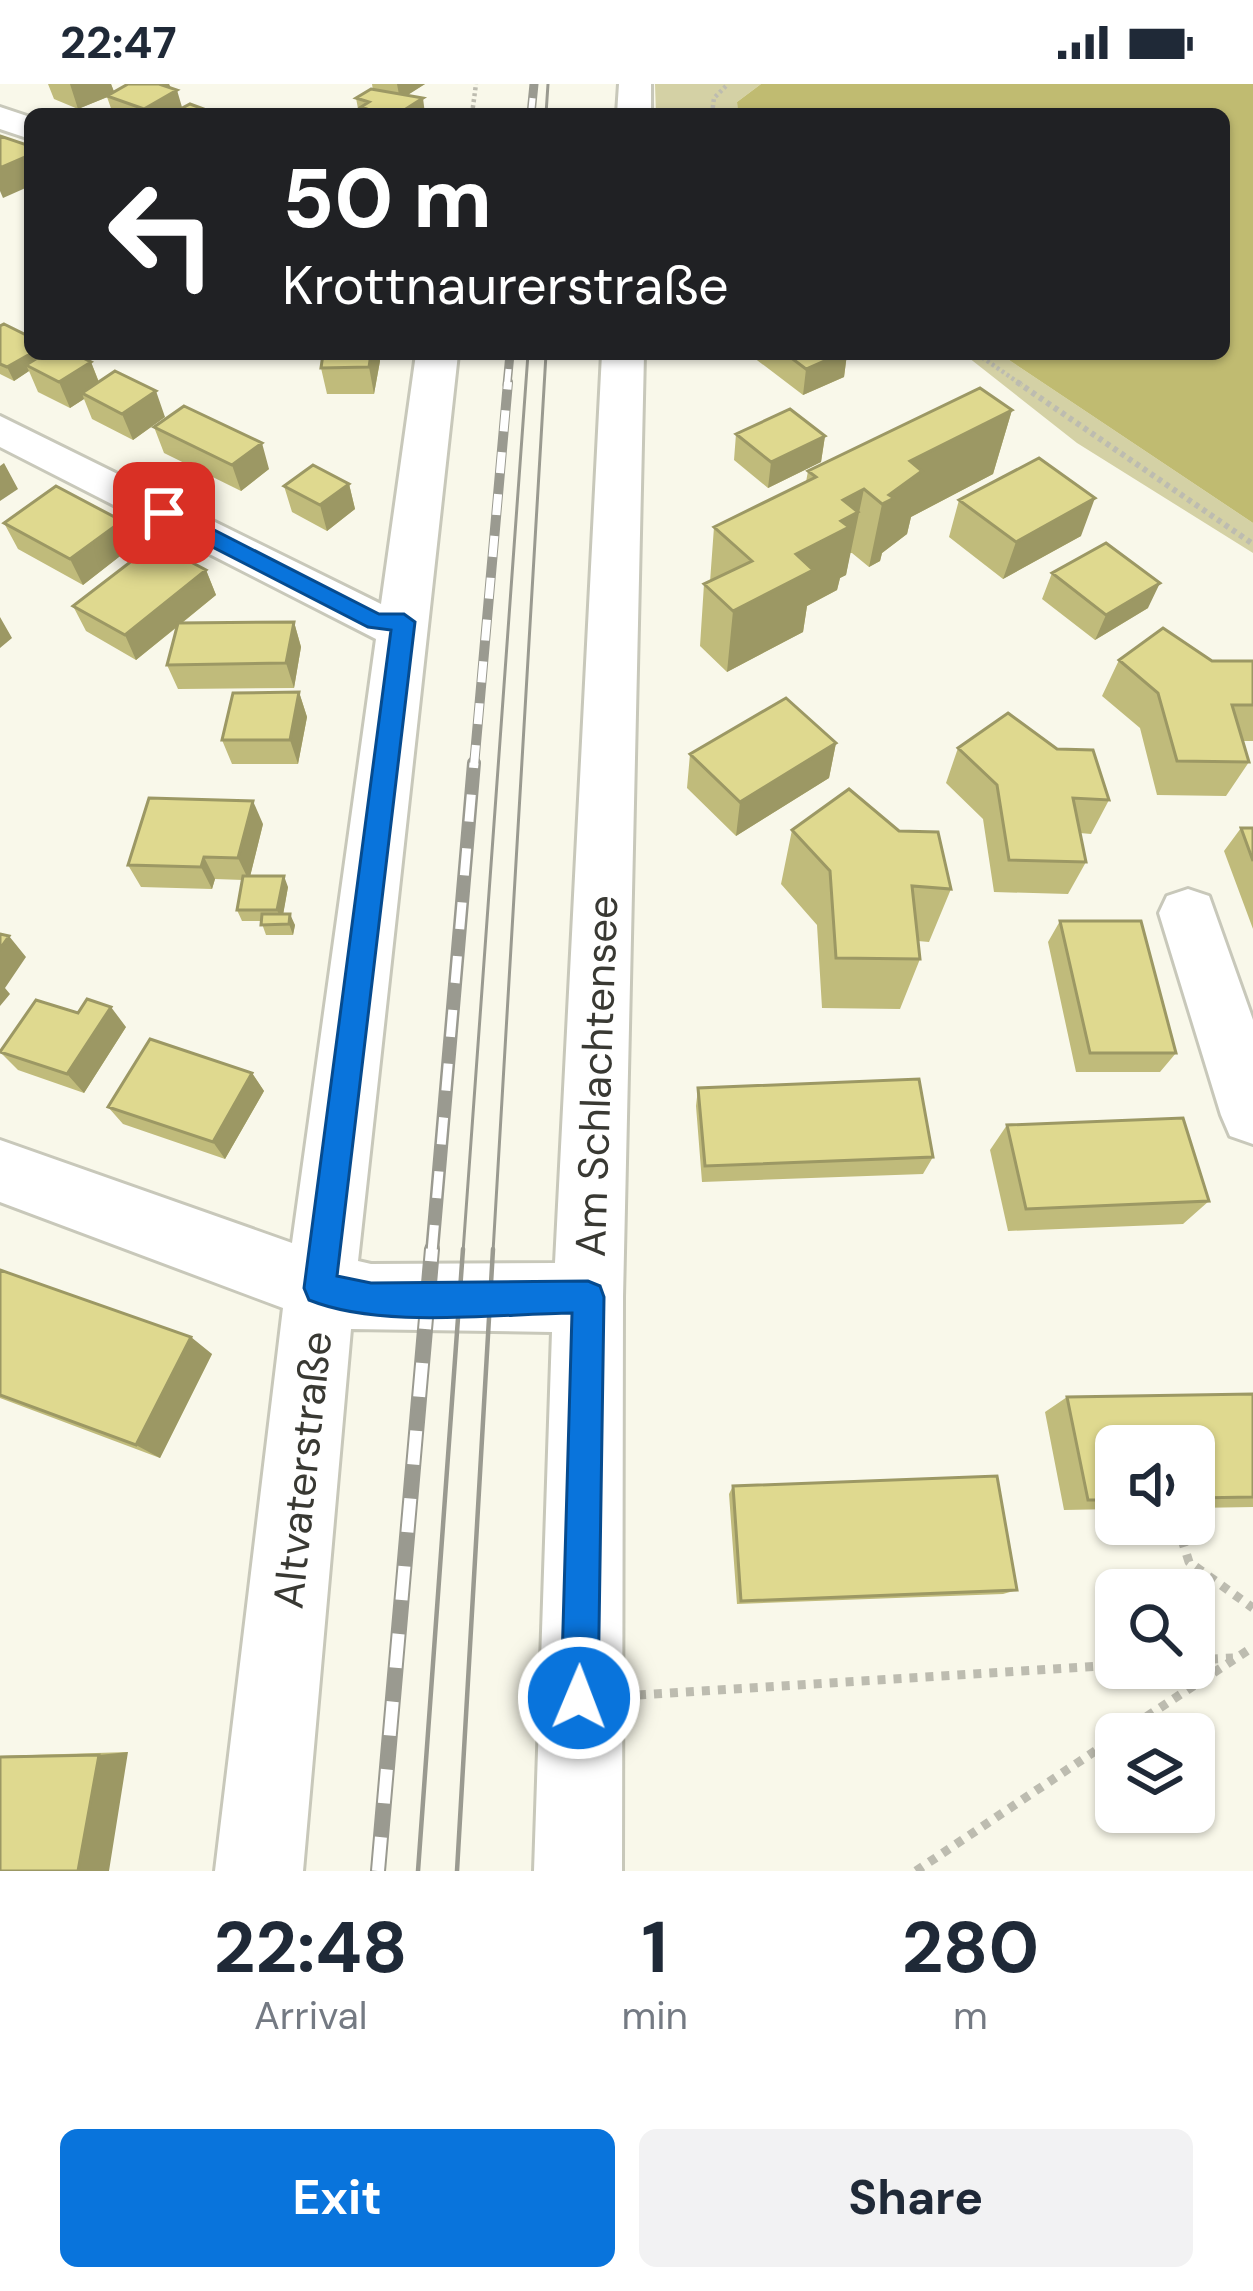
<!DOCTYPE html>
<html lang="en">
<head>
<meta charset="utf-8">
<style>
	body { margin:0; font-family:"DM Sans",sans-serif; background:#f2f2f3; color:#1f2937; height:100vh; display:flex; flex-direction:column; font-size:45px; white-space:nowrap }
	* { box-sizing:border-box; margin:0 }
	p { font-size:39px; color:#747a83 }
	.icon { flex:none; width:66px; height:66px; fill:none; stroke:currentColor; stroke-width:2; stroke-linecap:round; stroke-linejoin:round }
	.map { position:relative; height:1787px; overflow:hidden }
	.panel { display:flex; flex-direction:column; background:#fff; flex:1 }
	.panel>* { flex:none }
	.top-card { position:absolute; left:24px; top:24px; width:1206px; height:252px; border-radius:18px; box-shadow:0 3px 9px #0004; background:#202124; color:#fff; overflow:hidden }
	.fabs { position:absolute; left:1095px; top:1341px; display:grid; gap:24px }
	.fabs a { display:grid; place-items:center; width:120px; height:120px; border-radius:18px; background:#fff; box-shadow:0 3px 9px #0004; font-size:60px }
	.pin { position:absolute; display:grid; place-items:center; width:102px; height:102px; color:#fff; margin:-51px; border-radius:24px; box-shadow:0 6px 18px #0006 }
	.me { position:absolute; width:132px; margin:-66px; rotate:1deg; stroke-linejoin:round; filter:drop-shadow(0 0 9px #0008) }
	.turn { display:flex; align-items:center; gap:42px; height:252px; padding:0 60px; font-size:54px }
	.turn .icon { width:156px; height:156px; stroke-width:2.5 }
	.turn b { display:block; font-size:84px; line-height:102px }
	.eta { display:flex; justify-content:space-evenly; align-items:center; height:204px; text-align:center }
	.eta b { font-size:72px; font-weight:700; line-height:84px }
	.primary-button { display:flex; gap:24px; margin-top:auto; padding:24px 60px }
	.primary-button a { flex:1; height:138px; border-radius:18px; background:#0974dc; color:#fff; font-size:48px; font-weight:700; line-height:138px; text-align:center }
	.primary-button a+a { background:#f2f2f3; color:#1f2937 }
	.status { display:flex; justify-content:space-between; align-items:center; height:84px; padding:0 60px; background:#fff; direction:ltr }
	.status svg { height:33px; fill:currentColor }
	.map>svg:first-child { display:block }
	.green { fill:#d4d1a5 }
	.water { fill:#c0bb71 }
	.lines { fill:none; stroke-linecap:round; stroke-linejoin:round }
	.minor-casing { stroke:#c8c8ba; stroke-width:6 }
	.path-far2 { stroke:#bdbcb0; stroke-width:4.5; stroke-dasharray:3 3; stroke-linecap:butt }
	.path-far1 { stroke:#bdbcb0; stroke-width:6; stroke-dasharray:4.5 4.5; stroke-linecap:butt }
	.path { stroke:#bdbcb0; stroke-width:9; stroke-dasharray:8 8; stroke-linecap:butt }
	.minor { fill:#fff; fill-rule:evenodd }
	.tram-far1 { stroke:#9a9a90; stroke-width:3 }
	.tram { stroke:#9a9a90; stroke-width:4.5 }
	.rail-far3-casing { stroke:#9a9a90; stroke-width:9 }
	.rail-far2-casing { stroke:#9a9a90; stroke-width:10 }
	.rail-far1-casing { stroke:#9a9a90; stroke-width:14 }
	.rail-casing { stroke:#9a9a90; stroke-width:16 }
	.rail-far3 { stroke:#fff; stroke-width:6; stroke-dasharray:16; stroke-linecap:butt }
	.rail-far2 { stroke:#fff; stroke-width:8; stroke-dasharray:21; stroke-linecap:butt }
	.rail-far1 { stroke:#fff; stroke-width:9; stroke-dasharray:27; stroke-linecap:butt }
	.rail { stroke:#fff; stroke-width:12; stroke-dasharray:34; stroke-linecap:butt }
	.wall { fill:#c0bb7b }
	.shaded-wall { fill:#9c9864 }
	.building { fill:#dfd98f; stroke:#9c9864; stroke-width:3 }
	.route { fill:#0974dc; stroke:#064b8f; stroke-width:3 }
	.labels { text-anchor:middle; stroke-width:9; stroke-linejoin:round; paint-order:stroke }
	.street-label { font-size:42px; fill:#393933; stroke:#fff }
</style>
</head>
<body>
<div class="status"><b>22:47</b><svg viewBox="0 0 49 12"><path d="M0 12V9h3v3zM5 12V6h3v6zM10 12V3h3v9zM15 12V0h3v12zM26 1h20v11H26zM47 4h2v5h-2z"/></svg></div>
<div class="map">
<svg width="1253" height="1787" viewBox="0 0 1253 1787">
	<rect width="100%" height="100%" fill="#f9f8ea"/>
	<!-- green -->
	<path class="green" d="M 655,0 L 761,0 L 737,18 L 738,30 L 656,30 Z
		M 964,270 L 1000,270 L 1253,439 L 1253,469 L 1077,359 Z"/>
	<!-- water -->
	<path class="water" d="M 761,0 L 1253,0 L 1253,439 L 1000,270 L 1224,270 L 1224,30 L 738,30 L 737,18 Z"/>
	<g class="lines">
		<defs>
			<path id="minor" d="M 619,0 L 651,0 L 651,30 L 617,30 Z
				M 0,23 L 30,33 L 30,55 L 0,45 Z
				M 416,270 L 458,270 L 358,1177 L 371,1180 L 555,1179 L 602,270 L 644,270 L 623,1213 L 622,1787 L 534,1787 L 552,1248 L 351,1245 L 303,1787 L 215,1787 L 283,1224 L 0,1118 L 0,1056 L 292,1159 L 376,555 L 0,363 L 0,332 L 381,520 Z
				M 1188,805 L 1209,812 L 1253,936 L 1253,1060 L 1230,1052 L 1221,1031 L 1159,829 L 1167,812 Z"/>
		</defs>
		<!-- minor casing -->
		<use href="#minor" class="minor-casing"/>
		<!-- path-far2 -->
		<path class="path-far2" d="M 472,30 L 476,0
			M 712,30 L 714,14 L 728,0
			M 977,270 L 1022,301"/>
		<!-- path-far1 -->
		<path class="path-far1" d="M 1017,298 L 1253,460"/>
		<!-- path -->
		<path class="path" d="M 1177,1440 L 1189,1478 L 1253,1524
			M 1194,1576 L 1233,1574
			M 638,1611 L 1116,1581
			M 1120,1650 L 1253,1563
			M 916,1787 L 1116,1653"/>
		<!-- minor -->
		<use href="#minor" class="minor"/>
		<!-- tram-far1 -->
		<path class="tram-far1" d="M 546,30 L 548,0
			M 463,1168 L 528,270
			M 493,1168 L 546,270"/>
		<!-- tram -->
		<path class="tram" d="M 418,1787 L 463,1165
			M 457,1787 L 493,1165"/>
		<defs>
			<path id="rail-far3" d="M 531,30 L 534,0
				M 507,301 L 510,270"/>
			<path id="rail-far2" d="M 474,682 L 508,298"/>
			<path id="rail-far1" d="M 432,1168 L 474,679"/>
			<path id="rail" d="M 378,1787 L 432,1165"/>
		</defs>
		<!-- rail-far3 casing -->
		<use href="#rail-far3" class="rail-far3-casing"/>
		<!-- rail-far2 casing -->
		<use href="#rail-far2" class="rail-far2-casing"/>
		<!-- rail-far1 casing -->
		<use href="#rail-far1" class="rail-far1-casing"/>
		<!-- rail casing -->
		<use href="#rail" class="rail-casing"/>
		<!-- rail-far3 -->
		<use href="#rail-far3" class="rail-far3"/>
		<!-- rail-far2 -->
		<use href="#rail-far2" class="rail-far2"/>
		<!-- rail-far1 -->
		<use href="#rail-far1" class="rail-far1"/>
		<!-- rail -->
		<use href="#rail" class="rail"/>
	</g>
	<!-- wall -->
	<path class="wall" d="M 48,0 L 111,0 L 114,8 L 128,0 L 169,0 L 182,24 L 217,30 L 113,30 L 107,13 L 78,25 L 54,15 Z
		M 372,0 L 425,0 L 407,11 L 425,30 L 359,30 L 356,14 L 373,6 Z
		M 0,242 L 30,270 L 91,278 L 99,298 L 165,333 L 133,356 L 92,335 L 84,315 L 70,324 L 38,308 L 29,287 L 14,297 L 0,290 Z
		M 323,270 L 379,270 L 380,277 L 374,310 L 327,310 L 321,284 Z
		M 749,270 L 847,270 L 844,293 L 803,311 Z
		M 1012,326 L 993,390 L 911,433 L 907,450 L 882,469 L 880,477 L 869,483 L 852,469 L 850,469 L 846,491 L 840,494 L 837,506 L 807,522 L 803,548 L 727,588 L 700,562 L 704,500 L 710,498 L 714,443 L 806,398 L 808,387 Z
		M 154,343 L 269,385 L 241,407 L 164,369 Z
		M 736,350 L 825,352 L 821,378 L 768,404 L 734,376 Z
		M 349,400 L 355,425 L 327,447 L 292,428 L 284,402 Z
		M 959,416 L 1081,452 L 1003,495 L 949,453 Z
		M 4,439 L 133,462 L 83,501 L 18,465 Z
		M 206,486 L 216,511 L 182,539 L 294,538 L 301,563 L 294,604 L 178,605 L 167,581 L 177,543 L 136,576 L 86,547 L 73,522 Z
		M 1052,489 L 1148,524 L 1095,556 L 1042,515 Z
		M 1119,576 L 1253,577 L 1253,657 L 1243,657 L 1249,678 L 1226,712 L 1157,711 L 1140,644 L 1102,612 Z
		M 299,608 L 307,633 L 298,680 L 232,680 L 222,656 Z
		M 836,659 L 829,694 L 736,752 L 687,704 L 690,670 Z
		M 958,664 L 1109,716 L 1091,750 L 1080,749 L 1086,778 L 1068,810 L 994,808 L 983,735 L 946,699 Z
		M 263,740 L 250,792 L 288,803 L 283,830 L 295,841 L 293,851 L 266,851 L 261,837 L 242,837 L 237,826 L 243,796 L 215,795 L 212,805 L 141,803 L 128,781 Z
		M 1241,744 L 1253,744 L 1253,845 L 1224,767 Z
		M 792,746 L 951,805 L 929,858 L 918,857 L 920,875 L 900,925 L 822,924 L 817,841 L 781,800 Z
		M 1060,837 L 1176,969 L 1160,988 L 1076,988 L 1048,858 Z
		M 126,943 L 84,1009 L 18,986 L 0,968 Z
		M 252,989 L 264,1007 L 225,1075 L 123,1040 L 108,1023 Z
		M 698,1004 L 933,1073 L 923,1090 L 702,1098 L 696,1022 Z
		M 1007,1041 L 1209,1117 L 1183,1140 L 1008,1147 L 990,1066 Z
		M 0,1186 L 212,1270 L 160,1374 L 0,1314 Z
		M 1253,1310 L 1253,1423 L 1194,1424 L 1194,1362 L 1116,1362 L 1116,1425 L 1064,1426 L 1045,1328 L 1067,1313 Z
		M 733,1402 L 1017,1506 L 1003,1510 L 737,1520 L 729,1410 Z
		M 128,1668 L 0,1787 L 0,1672 Z"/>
	<!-- shaded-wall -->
	<path class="shaded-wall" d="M 70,0 L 111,0 L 115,10 L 78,25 Z
		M 159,0 L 169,0 L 172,9 L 177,6 L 184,30 L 146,30 L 144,25 Z
		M 397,0 L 425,0 L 400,16 Z
		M 423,14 L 425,30 L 398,30 Z
		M 30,71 L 30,102 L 3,114 L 0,107 L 0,84 Z
		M 30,270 L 50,270 L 26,281 L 29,287 L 14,297 L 7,283 Z
		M 371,270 L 379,270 L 380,277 L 374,310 L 369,283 Z
		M 840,270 L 847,270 L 844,293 L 803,311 L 806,285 Z
		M 91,278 L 101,304 L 82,309 L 84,315 L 70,324 L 59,298 Z
		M 156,307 L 165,333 L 133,356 L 122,330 Z
		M 1012,326 L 993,390 L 911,433 L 907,450 L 882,469 L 880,477 L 869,483 L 882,420 L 910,377 Z
		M 825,352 L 821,378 L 768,404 L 771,378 Z
		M 262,359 L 269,385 L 241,407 L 232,381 Z
		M 4,379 L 18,405 L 0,417 L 0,382 Z
		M 349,400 L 355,425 L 327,447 L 320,421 Z
		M 864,405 L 846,491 L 840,494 L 837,506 L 807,522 L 803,548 L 727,588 L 733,527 L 796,470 L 843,416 Z
		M 1095,414 L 1081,452 L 1003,495 L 1016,458 Z
		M 122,437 L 133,462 L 83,501 L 70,475 Z
		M 206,486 L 216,511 L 136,576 L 125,551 Z
		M 1160,499 L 1148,524 L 1095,556 L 1106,531 Z
		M 0,533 L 12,554 L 0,564 Z
		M 294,538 L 301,563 L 294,604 L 286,579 Z
		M 299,608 L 307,633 L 298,680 L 290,656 Z
		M 836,659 L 829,694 L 736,752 L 740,718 Z
		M 253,717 L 263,740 L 249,797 L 238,774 Z
		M 204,773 L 215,795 L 212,805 L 201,783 Z
		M 284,792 L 288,803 L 282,837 L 277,826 Z
		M 290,830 L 295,841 L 293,851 L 289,840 Z
		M 9,852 L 26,873 L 5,904 L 10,910 L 0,922 L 0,865 Z
		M 111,923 L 126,943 L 84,1009 L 67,990 Z
		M 252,989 L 264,1007 L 225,1075 L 213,1058 Z
		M 191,1253 L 212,1270 L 160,1374 L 136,1361 Z
		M 128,1668 L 109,1787 L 78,1787 L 99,1671 Z"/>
	<!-- building -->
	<path class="building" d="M 128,0 L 159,0 L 177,6 L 144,25 L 107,12 Z
		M 371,5 L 423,14 L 398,30 L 381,30 L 361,23 L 369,18 L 356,14 Z
		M 190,20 L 217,30 L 171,30 Z
		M 0,52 L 30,62 L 30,71 L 0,84 Z
		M 4,240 L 30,253 L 30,270 L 7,283 L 0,280 L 0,242 Z
		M 44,270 L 75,270 L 91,278 L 59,298 L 26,281 Z
		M 323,270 L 371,270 L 369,283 L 321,284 Z
		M 786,270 L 840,270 L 806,285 Z
		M 115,287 L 156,307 L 122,330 L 82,309 Z
		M 980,304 L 1012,326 L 910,377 L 922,387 L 889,411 L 894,414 L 882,420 L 864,405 L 843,416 L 858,428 L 841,437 L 849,443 L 796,470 L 813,486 L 733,527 L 704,500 L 752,477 L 714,443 L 816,393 L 808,387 Z
		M 184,322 L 262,359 L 232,381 L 154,343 Z
		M 790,325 L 825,352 L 771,378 L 736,350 Z
		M 1039,374 L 1095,414 L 1016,458 L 959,416 Z
		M 313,381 L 349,400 L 320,421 L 284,402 Z
		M 56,402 L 122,437 L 70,475 L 4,439 Z
		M 155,459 L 206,486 L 125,551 L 73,522 Z
		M 1106,459 L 1160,499 L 1106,531 L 1052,489 Z
		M 294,538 L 286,579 L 167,581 L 178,539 Z
		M 1163,544 L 1212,577 L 1253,577 L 1253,621 L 1232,621 L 1249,678 L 1177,677 L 1158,609 L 1119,576 Z
		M 299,608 L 290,656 L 222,656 L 233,609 Z
		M 786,614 L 836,659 L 740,718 L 690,670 Z
		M 1008,629 L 1057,665 L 1093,666 L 1109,716 L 1073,714 L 1086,778 L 1009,776 L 997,701 L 958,664 Z
		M 849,705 L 899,747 L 938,748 L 951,805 L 912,802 L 920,875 L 836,874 L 830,787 L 792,746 Z
		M 149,714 L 253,717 L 238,774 L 204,773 L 201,783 L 128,781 Z
		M 1241,744 L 1253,744 L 1253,777 Z
		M 243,792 L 284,792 L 277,826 L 237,826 Z
		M 262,830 L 290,830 L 289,840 L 261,841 Z
		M 1060,837 L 1141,837 L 1176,969 L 1090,969 Z
		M 0,850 L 9,852 L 0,865 Z
		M 87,915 L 111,923 L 67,990 L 0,968 L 36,916 L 78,929 Z
		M 150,955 L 252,989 L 213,1058 L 108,1023 Z
		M 919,995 L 933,1073 L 705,1082 L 698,1004 Z
		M 1183,1034 L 1209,1117 L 1026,1125 L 1007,1041 Z
		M 0,1186 L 191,1253 L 136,1361 L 0,1311 Z
		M 1253,1310 L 1253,1413 L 1194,1414 L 1194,1362 L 1116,1362 L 1116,1416 L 1088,1416 L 1067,1313 Z
		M 997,1392 L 1017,1506 L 741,1517 L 733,1402 Z
		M 99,1671 L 78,1787 L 0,1787 L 0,1673 Z"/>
	<!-- route -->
	<path class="route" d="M 156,424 L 171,424 L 379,530 L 404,530 L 415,538 L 337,1192 L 371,1199 L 588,1197 L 600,1202 L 604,1213 L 598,1614 L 592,1627 L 579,1633 L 566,1627 L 561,1614 L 572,1229 C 493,1230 381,1245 309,1216 L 304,1204 L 391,546 L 368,543 L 156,434 Z"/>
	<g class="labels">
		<!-- street labels -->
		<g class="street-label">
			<text transform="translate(596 992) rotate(-88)" y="15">Am Schlachtensee</text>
			<text transform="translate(302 1386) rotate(-84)" y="15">Altvaterstraße</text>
		</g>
	</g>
</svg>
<div class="fabs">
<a><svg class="icon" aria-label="sound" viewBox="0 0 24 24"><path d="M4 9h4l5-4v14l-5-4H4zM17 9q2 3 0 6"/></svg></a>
<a><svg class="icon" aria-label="search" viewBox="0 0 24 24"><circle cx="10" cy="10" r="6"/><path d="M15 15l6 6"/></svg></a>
<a><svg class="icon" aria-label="layers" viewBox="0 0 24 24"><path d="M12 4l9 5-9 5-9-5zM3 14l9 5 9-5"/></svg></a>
</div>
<div class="pin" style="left:164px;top:429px;background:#d93025"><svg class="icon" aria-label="arrive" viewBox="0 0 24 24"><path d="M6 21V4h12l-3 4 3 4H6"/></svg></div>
<svg class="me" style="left:579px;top:1614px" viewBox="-20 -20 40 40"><circle r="17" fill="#0974dc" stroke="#fff" stroke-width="3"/><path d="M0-11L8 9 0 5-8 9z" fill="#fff"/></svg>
<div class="top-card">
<div class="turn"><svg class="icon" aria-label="left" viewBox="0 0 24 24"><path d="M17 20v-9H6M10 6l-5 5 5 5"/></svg><div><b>50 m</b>Krottnaurerstraße</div></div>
</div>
</div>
<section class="panel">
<div class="eta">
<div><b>22:48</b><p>Arrival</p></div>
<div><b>1</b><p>min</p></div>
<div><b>280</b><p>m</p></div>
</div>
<div class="primary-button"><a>Exit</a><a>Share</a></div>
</section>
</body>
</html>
